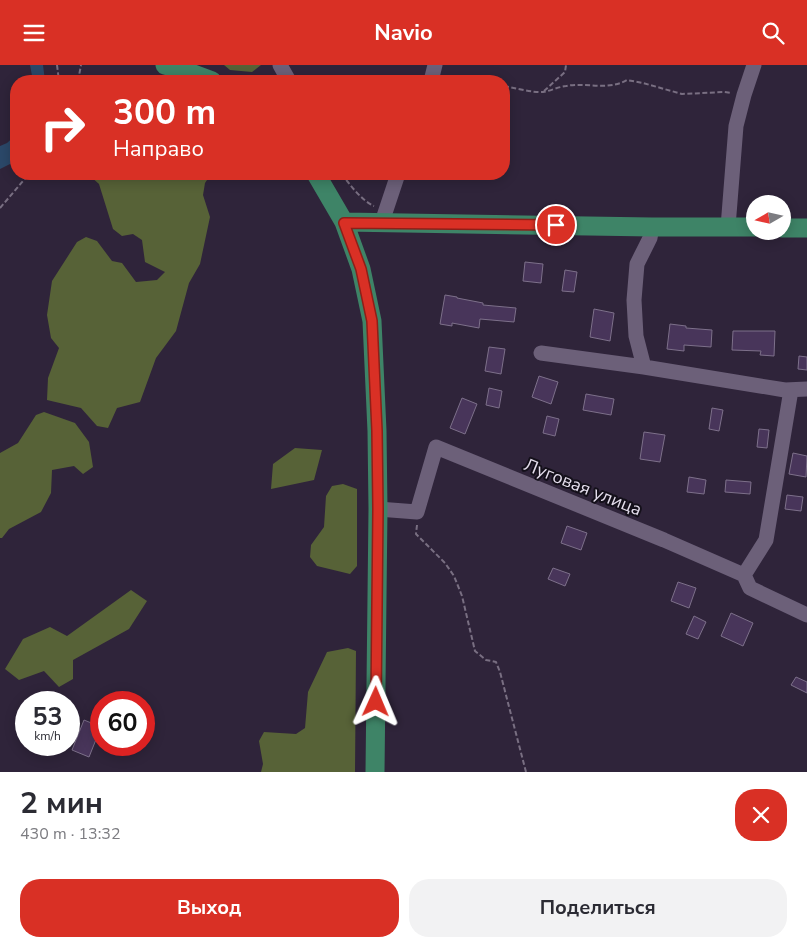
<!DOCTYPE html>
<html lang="ru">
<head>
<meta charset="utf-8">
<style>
	body { margin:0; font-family:"Nunito Sans",sans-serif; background:#f2f2f3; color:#2b2b33; height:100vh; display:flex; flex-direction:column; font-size:19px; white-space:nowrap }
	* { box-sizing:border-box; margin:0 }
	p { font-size:16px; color:#7c7c81 }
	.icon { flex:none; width:28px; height:28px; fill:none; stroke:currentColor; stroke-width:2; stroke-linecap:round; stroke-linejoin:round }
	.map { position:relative; height:707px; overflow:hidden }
	.panel { display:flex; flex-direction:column; background:#fff; flex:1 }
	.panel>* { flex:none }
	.banner { position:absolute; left:10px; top:10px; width:500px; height:105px; border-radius:20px; box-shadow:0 2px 12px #0003; background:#d93025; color:#fff; overflow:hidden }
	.needle { width:32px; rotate:261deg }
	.tools { position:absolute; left:746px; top:130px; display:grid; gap:10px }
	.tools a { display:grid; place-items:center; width:45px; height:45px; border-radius:50%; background:#fff; box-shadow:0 2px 12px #0003; font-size:25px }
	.speed { position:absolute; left:15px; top:626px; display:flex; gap:10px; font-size:25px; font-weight:700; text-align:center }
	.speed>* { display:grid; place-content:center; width:65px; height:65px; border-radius:50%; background:#fff; box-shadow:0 2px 12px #0003; line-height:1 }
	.speed small { font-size:12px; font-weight:400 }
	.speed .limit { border:8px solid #d22; background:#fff; color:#111 }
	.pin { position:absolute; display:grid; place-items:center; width:42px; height:42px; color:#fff; margin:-21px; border:2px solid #fff; border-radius:50%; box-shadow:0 1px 5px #0007 }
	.me { position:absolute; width:55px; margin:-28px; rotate:1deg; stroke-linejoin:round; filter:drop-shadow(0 0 4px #0008) }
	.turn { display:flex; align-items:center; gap:18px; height:105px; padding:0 20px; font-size:22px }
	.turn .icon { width:65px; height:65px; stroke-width:2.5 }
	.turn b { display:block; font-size:35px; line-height:42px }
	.round { display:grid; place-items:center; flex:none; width:52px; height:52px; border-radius:20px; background:#f2f2f3 }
	.headline { display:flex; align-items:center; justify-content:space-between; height:85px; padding:0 20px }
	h1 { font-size:30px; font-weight:700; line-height:38px }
	.button { display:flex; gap:10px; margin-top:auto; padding:10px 20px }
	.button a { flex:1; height:58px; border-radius:20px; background:#d93025; color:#fff; font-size:20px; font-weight:700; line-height:58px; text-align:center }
	.button a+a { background:#f2f2f3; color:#2b2b33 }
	header { display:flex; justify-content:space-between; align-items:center; height:65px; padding:0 20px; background:#d93025; color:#fff; font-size:22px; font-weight:700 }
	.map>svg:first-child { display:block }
	.forest { fill:#576237 }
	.water { fill:#2b4869 }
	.building { fill:#48355a; stroke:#7d708a }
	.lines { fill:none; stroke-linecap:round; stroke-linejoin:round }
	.path { stroke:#796f82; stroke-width:2; stroke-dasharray:5 2.5; stroke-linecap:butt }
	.minor { stroke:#6c6079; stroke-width:15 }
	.major { stroke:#3e8467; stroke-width:19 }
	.route-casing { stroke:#8d1f18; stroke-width:12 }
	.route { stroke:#d93025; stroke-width:9 }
	.labels { text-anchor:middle; stroke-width:4; stroke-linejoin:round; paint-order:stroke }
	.street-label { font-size:18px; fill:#e4ddec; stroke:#14101a }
</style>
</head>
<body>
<header><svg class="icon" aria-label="menu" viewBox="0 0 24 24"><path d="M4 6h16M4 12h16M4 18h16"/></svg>Navio<svg class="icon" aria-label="search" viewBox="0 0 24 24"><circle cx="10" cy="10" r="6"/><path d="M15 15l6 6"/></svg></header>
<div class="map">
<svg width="807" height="707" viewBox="0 0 807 707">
	<rect width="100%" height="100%" fill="#2f243a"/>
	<!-- forest -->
	<path class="forest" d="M 224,0 L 261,0 L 252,7 L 230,5 Z
		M 90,109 L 211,109 L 205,118 L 203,130 L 210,152 L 200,199 L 189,218 L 176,266 L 156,293 L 140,337 L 117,343 L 108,363 L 97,361 L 81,343 L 47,335 L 48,313 L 59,283 L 51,273 L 47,250 L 52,216 L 77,177 L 86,172 L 97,176 L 112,196 L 122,198 L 136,217 L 157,215 L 165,207 L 145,197 L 142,175 L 133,169 L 122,171 L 113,164 L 99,119 L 90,111 Z
		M 44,347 L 75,358 L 89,377 L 93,402 L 83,409 L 74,401 L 52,405 L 51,428 L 41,447 L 9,464 L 2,473 L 0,473 L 0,388 L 18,378 L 36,350 Z
		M 295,383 L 322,385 L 314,415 L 271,424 L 273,399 Z
		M 343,419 L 357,424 L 357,501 L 350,509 L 317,501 L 310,492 L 311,480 L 324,462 L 326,431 L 332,421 Z
		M 131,525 L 147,536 L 129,564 L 73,595 L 73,614 L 59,622 L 44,606 L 19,615 L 5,604 L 23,574 L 50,562 L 67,571 Z
		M 348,583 L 356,586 L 355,707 L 261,707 L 263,699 L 259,676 L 264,667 L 296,669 L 305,663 L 308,627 L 327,587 Z"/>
	<!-- water -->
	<path class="water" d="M 30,0 L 43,0 L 45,16 L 33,16 Z
		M 16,70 L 16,96 L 0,104 L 0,81 L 7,78 Z"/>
	<!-- building -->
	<path class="building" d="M 525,197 L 543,199 L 541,218 L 523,216 Z
		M 565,205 L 577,207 L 574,227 L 562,226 Z
		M 445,230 L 457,232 L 457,233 L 483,238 L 483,240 L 516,243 L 514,257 L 480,254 L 479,263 L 452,258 L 452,261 L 440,259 Z
		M 594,244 L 614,248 L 610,276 L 590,272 Z
		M 670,259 L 686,261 L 686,263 L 712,265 L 711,282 L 684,280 L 684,286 L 667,284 Z
		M 733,266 L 775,266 L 774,291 L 760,290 L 761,286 L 732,285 Z
		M 489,282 L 505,284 L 501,309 L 485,306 Z
		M 799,291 L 807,292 L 807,305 L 798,304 Z
		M 539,311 L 558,317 L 551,339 L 532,332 Z
		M 489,323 L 502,326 L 499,343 L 486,340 Z
		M 586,329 L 614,334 L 611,350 L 583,345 Z
		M 462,333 L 477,339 L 465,369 L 450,363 Z
		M 712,343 L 723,345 L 719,366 L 709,364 Z
		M 547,351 L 559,354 L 555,371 L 543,368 Z
		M 759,364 L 769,365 L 767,383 L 757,382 Z
		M 644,367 L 665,370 L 660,397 L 640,394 Z
		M 793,388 L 807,391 L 806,412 L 789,409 Z
		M 689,412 L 706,415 L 704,429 L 687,427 Z
		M 726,415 L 751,417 L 750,429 L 725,427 Z
		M 787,430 L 803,432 L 801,446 L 785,444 Z
		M 567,461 L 587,468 L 581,485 L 561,478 Z
		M 553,503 L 570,509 L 565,521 L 548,514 Z
		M 678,517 L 696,523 L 689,543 L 671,536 Z
		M 731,548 L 753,558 L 743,581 L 721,571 Z
		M 694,551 L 706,557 L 698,574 L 686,569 Z
		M 796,612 L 807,617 L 807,628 L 791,620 Z
		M 84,655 L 101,662 L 89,692 L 72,685 Z"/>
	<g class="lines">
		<!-- path -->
		<path class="path" d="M 57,0 L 59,16
			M 444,14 L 461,15 L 472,16
			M 78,16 L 81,0
			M 504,21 C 514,23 534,28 543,27 C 550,26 558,22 566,21 C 586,17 608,26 627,15 L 643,18 L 682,29 L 724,27 L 732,28
			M 544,26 L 565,7 L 566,0
			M 342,109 C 349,119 362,136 374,141
			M 0,143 L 29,109
			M 417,460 L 416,469 L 445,498 L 454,511 L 462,531 L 475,586 L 486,595 L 496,597 L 500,607 L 526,707"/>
		<!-- minor -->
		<path class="minor" d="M 280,0 L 289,16
			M 431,16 L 435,0
			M 382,157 L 398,109
			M 728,162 L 736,61 L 744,30 L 754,0
			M 541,288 L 644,302 L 785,325 L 807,324
			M 644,302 L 636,271 L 634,235 L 637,199 L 650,173 L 652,162
			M 378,444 L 417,447 L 436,382 L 664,475 L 744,510 L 750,523 L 807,550
			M 744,510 L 766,475 L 791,325"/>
		<!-- major -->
		<path class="major" d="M 165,0 L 183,5 L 212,16
			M 316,109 L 344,157 L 361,204 L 372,256 L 377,366 L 378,444 L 375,707
			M 344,157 L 652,162 L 755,162
			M 782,163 L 807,163"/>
	</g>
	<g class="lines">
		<defs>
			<path id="route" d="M 376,637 L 378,444 L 377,366 L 372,256 L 361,204 L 344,158 L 556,160"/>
		</defs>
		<!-- route casing -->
		<use href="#route" class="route-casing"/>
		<!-- route -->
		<use href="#route" class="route"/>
	</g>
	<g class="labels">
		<!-- street labels -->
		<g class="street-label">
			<text transform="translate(583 422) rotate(22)" y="6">Луговая улица</text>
		</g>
	</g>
</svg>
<div class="tools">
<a><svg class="needle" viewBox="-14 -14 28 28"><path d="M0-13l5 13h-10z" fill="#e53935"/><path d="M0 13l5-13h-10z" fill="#7c7c81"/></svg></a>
</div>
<div class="speed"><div>53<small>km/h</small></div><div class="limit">60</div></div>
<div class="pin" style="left:556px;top:160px;background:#d93025"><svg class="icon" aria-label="arrive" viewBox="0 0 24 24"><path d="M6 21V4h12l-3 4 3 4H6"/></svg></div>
<svg class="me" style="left:376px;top:637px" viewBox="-20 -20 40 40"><path d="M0-17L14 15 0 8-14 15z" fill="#d93025" stroke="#fff" stroke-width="4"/></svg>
<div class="banner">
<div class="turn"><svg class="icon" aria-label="right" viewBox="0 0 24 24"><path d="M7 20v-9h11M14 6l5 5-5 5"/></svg><div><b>300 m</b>Направо</div></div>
</div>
</div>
<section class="panel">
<div class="headline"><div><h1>2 мин</h1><p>430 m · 13:32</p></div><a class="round" style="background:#d93025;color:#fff"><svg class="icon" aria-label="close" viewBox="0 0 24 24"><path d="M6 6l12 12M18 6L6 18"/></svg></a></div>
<div class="button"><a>Выход</a><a>Поделиться</a></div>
</section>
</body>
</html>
